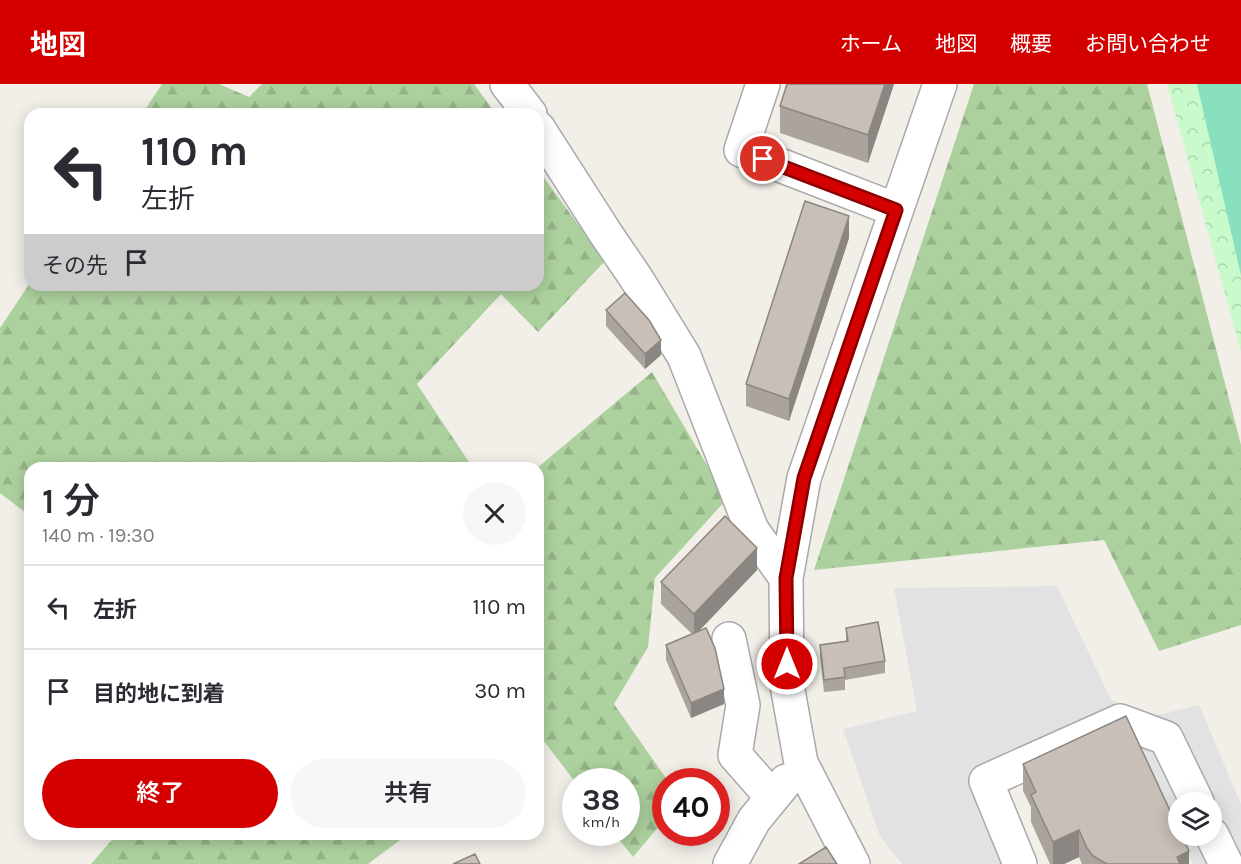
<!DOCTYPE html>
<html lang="ja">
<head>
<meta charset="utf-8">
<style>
	body { margin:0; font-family:Karla,"Noto Sans JP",sans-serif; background:#f7f7f7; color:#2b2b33; height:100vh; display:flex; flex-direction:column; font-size:22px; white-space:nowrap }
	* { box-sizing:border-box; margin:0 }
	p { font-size:20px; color:#7c7c81 }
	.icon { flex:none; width:33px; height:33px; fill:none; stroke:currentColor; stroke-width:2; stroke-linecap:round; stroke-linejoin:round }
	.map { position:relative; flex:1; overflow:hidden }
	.details { position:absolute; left:24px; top:378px; width:520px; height:378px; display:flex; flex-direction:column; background:#fff; border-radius:18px; box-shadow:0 3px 15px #0003 }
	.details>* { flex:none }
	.banner { position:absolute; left:24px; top:24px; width:520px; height:183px; border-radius:18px; box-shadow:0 3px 15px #0003; background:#fff; color:#2b2b33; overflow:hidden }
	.fabs { position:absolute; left:1168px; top:708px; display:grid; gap:12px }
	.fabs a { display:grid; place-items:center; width:54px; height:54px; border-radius:50%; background:#fff; box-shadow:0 3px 15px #0003; font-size:30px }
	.speed { position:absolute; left:562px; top:684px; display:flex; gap:12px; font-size:30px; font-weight:700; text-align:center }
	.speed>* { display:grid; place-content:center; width:78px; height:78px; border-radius:50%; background:#fff; box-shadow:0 3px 15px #0003; line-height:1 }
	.speed small { font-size:15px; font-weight:400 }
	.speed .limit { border:9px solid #d22; background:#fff; color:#111 }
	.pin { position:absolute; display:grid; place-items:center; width:51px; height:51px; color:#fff; margin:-26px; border:3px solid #fff; border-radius:50%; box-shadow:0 2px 6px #0007 }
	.me { position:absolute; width:66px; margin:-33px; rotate:0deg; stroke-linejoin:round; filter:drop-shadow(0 0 4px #0008) }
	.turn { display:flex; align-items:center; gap:21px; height:126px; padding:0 18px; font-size:27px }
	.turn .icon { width:78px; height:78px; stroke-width:2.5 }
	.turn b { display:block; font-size:42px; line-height:51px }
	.then { display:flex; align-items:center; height:57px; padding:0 18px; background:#0003; gap:12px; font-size:22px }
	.round { display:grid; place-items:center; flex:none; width:63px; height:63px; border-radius:32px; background:#f7f7f7 }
	.headline { display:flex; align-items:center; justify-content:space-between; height:102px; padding:0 18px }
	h1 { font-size:36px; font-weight:600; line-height:45px }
	.action { display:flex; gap:12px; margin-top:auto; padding:12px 18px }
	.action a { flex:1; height:69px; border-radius:36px; background:#d40000; color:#fff; font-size:24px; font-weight:600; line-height:69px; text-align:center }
	.action a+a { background:#f7f7f7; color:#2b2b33 }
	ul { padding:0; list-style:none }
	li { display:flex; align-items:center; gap:18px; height:84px; padding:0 18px; border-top:2px solid #e1e1e2 }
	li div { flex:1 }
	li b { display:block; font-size:22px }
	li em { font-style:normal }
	header { display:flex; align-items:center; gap:36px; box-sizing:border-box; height:84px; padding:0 30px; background:#d40000; color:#fff }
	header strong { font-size:28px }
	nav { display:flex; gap:33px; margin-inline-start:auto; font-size:21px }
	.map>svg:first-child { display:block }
	.forest { fill:url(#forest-firs) }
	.park { fill:url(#park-crowns) }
	.pitch { fill:#88e0be }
	.parking { fill:#e2e2e2 }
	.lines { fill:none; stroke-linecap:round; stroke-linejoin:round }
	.minor-casing { stroke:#a9a9a9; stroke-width:36 }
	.minor { stroke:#fff; stroke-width:33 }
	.wall { fill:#aba49e }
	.shaded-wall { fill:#8b8681 }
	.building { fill:#c7bfb8; stroke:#8b8681; stroke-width:1.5 }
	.route-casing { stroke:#8a0000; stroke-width:15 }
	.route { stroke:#d40000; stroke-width:10 }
</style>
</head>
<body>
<header>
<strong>地図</strong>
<nav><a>ホーム</a><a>地図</a><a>概要</a><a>お問い合わせ</a></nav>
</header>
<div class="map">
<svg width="1241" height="780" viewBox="0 0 1241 780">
	<defs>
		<pattern id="forest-firs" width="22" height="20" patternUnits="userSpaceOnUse" patternTransform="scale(1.5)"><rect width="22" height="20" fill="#add19e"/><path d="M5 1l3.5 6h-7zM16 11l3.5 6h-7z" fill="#95b388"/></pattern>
		<pattern id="park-crowns" width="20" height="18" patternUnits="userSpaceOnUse" patternTransform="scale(1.5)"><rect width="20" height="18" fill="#c8facc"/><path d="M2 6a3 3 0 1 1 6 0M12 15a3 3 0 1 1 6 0" fill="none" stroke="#acd6af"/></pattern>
	</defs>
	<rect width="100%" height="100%" fill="#f2efe9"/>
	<!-- forest -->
	<path class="forest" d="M 162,0 L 219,0 L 249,13 L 262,0 L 474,0 L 496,30 L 142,30 Z
		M 974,0 L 1147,0 L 1241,361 L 1241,541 L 1159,567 L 1104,456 L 814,486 Z
		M 539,87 L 605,177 L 538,248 L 501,210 L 417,300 L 473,384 L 30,384 L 30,432 L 0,409 L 0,244 L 30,199 L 30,201 L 538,201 Z
		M 652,288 L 727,415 L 655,494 L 648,563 L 614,620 L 668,697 L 666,698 L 666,734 L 633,773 L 614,749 L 627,748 L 627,698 L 576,698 L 576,699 L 540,652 L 539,652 L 538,384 L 537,384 Z
		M 117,750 L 408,750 L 368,780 L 91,780 Z"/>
	<!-- park -->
	<path class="park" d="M 1167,0 L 1241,0 L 1241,268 Z"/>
	<!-- pitch -->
	<path class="pitch" d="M 1197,0 L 1241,0 L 1241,191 Z"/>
	<!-- parking -->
	<path class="parking" d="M 1057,502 L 1111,616 L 1154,632 L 1199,621 L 1241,720 L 1241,780 L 1193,780 L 1180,752 L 1212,752 L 1212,718 L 1179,718 L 1179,749 L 1136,652 L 1001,705 L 1034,780 L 902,780 L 880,752 L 843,645 L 917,627 L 894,504 Z"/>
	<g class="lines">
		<defs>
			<path id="minor" d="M 507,0 L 530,30
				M 763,0 L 741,66 L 896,126
				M 538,44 L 606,150 L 636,194 L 684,272 L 752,446 L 786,494
				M 729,555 L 743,621 L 735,671 L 772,713
				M 1212,751 L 1226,780
				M 730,780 L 754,736 L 786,697
				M 853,780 L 801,679 L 787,601 L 786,494 L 804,394 L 940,0
				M 1020,780 L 986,697 L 1120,637 L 1166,654 L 1197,718"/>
		</defs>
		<!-- minor casing -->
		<use href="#minor" class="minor-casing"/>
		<!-- minor -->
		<use href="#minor" class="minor"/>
	</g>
	<!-- wall -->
	<path class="wall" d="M 787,0 L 894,0 L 868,79 L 780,49 L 780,22 Z
		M 849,154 L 789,337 L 746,322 L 746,300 Z
		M 606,226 L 661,271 L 645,285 L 606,242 Z
		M 757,486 L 698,548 L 724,620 L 691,634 L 666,576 L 666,561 L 692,550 L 661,520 L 661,498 Z
		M 846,544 L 885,577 L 885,589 L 845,596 L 845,606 L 824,608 L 820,573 L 820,561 L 846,558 Z
		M 1023,680 L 1189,780 L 1082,780 L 1079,773 L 1064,780 L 1050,780 L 1031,738 L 1031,723 L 1023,707 Z"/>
	<!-- shaded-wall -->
	<path class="shaded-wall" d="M 885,0 L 894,0 L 868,79 L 868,51 Z
		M 849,132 L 849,154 L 789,337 L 789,315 Z
		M 661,256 L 661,271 L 645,285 L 645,270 Z
		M 757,464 L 757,486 L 694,552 L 694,530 Z
		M 724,605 L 724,620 L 691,634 L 691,619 Z
		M 1079,746 L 1079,773 L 1064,780 L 1053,780 L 1053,758 Z
		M 1189,767 L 1189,780 L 1177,780 L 1177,773 Z"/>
	<!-- building -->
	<path class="building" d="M 787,0 L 885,0 L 868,51 L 780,22 Z
		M 805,117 L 849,132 L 789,315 L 746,300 Z
		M 625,209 L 649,236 L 661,256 L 645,270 L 606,226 Z
		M 725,432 L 757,464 L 694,530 L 661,498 Z
		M 878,538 L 885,577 L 844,584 L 845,593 L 824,596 L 820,561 L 848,557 L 846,544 Z
		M 706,544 L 715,564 L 724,605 L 691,619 L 666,561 Z
		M 1126,632 L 1179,746 L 1179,752 L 1182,752 L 1189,767 L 1177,773 L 1180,780 L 1107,780 L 1093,772 L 1087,764 L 1079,746 L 1053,758 L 1031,711 L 1036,708 L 1023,680 Z
		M 826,763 L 837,780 L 799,780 Z
		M 475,770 L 480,780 L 453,780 Z"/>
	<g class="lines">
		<defs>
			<path id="route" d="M 763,75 L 896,126 L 804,394 L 786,494 L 787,580"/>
		</defs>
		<!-- route casing -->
		<use href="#route" class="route-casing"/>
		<!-- route -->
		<use href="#route" class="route"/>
	</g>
</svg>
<div class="fabs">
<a><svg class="icon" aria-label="layers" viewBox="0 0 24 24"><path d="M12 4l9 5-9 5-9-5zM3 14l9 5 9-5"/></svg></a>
</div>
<div class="speed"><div>38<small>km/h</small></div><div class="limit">40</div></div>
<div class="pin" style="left:763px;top:75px;background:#d93025"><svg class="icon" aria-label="arrive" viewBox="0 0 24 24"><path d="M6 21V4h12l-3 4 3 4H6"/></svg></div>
<svg class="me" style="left:787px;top:580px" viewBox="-20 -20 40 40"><circle r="17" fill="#d40000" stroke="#fff" stroke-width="3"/><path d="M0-11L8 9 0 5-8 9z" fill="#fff"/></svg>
<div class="banner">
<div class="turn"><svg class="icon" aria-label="left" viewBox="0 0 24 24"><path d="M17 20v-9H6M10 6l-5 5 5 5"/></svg><div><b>110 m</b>左折</div></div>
<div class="then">その先<svg class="icon" aria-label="arrive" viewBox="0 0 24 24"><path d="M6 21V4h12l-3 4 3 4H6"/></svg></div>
</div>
<section class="details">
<div class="headline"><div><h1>1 分</h1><p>140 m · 19:30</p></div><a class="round"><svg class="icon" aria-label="close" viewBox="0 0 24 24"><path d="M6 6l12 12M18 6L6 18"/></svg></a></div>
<ul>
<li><svg class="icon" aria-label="left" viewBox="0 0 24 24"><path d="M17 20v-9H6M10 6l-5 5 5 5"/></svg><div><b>左折</b></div><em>110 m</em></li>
<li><svg class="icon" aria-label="arrive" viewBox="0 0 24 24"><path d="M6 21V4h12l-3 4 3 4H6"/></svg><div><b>目的地に到着</b></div><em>30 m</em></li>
</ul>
<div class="action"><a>終了</a><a>共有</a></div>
</section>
</div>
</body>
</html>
